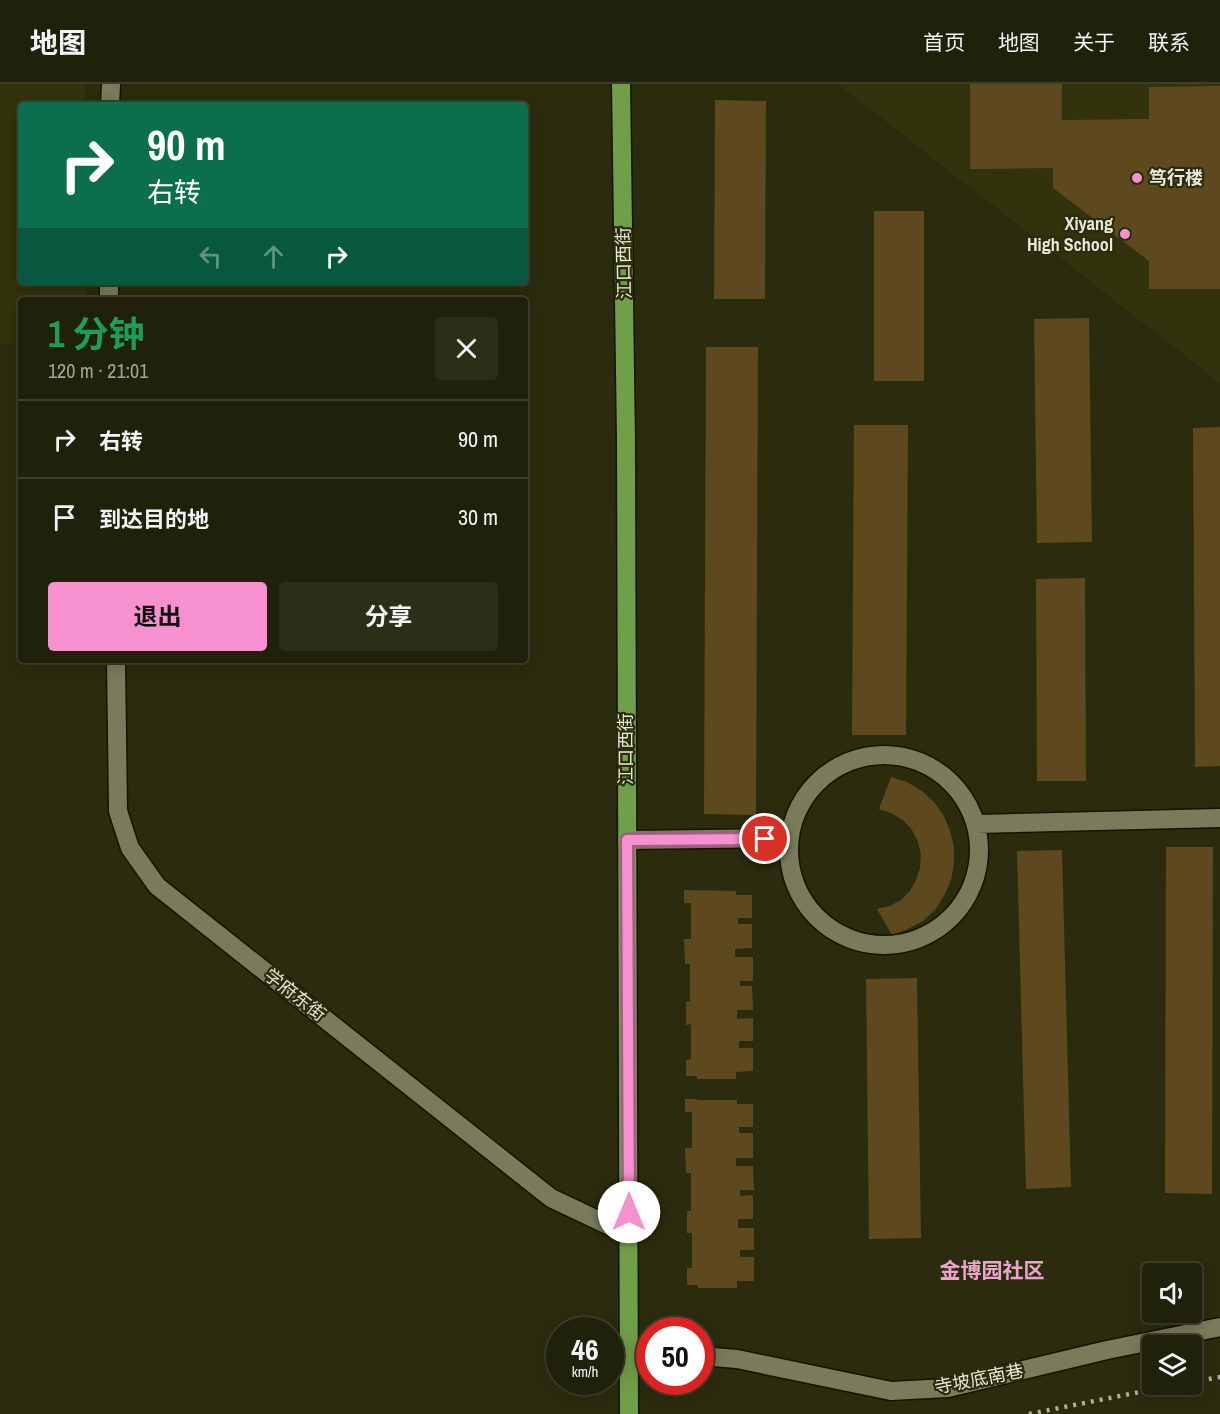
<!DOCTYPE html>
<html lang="zh">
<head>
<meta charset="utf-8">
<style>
	body { margin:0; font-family:"Archivo Narrow","Noto Sans SC",sans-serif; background:#2d2e18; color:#f1f3f6; height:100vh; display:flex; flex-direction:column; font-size:22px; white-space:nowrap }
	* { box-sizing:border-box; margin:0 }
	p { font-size:20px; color:#a2a39c }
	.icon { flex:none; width:33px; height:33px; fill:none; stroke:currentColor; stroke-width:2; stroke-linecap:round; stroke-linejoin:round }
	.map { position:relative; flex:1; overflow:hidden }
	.panel { position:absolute; left:18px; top:213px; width:510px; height:366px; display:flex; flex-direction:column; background:#20210a; border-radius:6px; box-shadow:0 3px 15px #0003,0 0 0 2px #3d3e2b }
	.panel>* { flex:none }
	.top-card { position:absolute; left:18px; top:18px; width:510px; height:183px; border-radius:6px; box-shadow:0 3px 15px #0003,0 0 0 2px #3d3e2b; background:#0b6e4f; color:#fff; overflow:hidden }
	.tools { position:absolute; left:1142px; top:1179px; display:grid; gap:12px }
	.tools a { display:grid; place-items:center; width:60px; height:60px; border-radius:6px; background:#20210a; box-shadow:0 3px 15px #0003,0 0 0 2px #3d3e2b; font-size:30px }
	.speed { position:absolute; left:546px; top:1233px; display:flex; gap:12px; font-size:30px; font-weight:700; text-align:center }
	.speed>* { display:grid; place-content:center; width:78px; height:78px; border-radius:50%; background:#20210a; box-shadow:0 3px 15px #0003,0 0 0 2px #3d3e2b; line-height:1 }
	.speed small { font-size:15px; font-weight:400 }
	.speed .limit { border:9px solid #d22; background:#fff; color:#111 }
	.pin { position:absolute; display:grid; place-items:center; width:51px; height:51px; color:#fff; margin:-26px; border:3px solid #fff; border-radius:50%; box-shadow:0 2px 6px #0007 }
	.me { position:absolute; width:66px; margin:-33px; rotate:0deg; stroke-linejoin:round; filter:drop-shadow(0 0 4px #0008) }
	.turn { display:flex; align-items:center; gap:21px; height:126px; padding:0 30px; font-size:27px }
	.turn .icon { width:78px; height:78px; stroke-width:2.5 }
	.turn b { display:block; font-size:42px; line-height:51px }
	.lanes { display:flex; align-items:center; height:57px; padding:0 30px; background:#0003; justify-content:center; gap:30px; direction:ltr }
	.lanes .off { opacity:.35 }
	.round { display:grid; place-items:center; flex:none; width:63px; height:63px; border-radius:6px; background:#2d2e18 }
	.summary { display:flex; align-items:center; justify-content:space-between; height:102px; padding:0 30px }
	h1 { font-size:36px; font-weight:700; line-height:45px; color:#1e9e55 }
	.action { display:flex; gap:12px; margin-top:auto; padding:12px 30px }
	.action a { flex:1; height:69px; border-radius:6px; background:#f790ce; color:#111; font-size:24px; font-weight:700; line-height:69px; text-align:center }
	.action a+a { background:#2d2e18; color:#f1f3f6 }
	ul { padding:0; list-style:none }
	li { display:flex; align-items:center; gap:18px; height:78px; padding:0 30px; border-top:2px solid #3d3e2b }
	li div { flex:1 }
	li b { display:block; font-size:22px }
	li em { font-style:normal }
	header { display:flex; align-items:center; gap:36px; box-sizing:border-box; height:84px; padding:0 30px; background:#20210a; border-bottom:2px solid #3d3e2b }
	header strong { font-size:28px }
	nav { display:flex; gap:33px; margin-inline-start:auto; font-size:21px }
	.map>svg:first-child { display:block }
	.built { fill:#32320c }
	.building { fill:#5d491d }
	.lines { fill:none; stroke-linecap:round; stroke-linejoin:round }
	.minor-casing { stroke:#141400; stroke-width:21 }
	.major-casing { stroke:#141400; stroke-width:21 }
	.minor { stroke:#797b5b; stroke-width:18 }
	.major { stroke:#719e48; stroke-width:18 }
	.rail { stroke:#aeaf9a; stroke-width:4.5; stroke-dasharray:3 6; stroke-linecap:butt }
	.route-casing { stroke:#a15e86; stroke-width:15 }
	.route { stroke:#f790ce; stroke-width:10 }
	.poi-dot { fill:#f790ce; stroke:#2b2c0e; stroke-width:2 }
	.labels { text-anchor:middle; stroke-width:4.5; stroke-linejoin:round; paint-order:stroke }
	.poi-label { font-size:18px; font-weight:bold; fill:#e7e8d7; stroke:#2b2c0e; text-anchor:start }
	.street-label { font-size:18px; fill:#e7e8d7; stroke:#2b2c0e }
	.quarter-label { font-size:21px; font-weight:bold; fill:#eca4ce; stroke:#2b2c0e }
</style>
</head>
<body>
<header>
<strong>地图</strong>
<nav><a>首页</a><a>地图</a><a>关于</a><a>联系</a></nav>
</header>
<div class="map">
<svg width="1220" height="1330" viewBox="0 0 1220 1330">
	<rect width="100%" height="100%" fill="#2b2c0e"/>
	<!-- built -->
	<path class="built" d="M 0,0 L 85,0 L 85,21 L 21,21 L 21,198 L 86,198 L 86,216 L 21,216 L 21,260 L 0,260 Z
		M 838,0 L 1220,0 L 1220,299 Z"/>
	<!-- building -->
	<path class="building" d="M 970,0 L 1062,0 L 1062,36 L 1149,35 L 1149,3 L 1220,2 L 1220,205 L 1149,205 L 1149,177 L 1053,104 L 1053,84 L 970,85 Z
		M 715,16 L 766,17 L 765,215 L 714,215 Z
		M 874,127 L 924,127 L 924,297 L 874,297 Z
		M 1089,234 L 1092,458 L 1037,459 L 1034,235 Z
		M 706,263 L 758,263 L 756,731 L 704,730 Z
		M 854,341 L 908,341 L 906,651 L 852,651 Z
		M 1220,343 L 1220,682 L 1195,683 L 1193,344 Z
		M 1085,494 L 1086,697 L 1037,697 L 1036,495 Z
		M 891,693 L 907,698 L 922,707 L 934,718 L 944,732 L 950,747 L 954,763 L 954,779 L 951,796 L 944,812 L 935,826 L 923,837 L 908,845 L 892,851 L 877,825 L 890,822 L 901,816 L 910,807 L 916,796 L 920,784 L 921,771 L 918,758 L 912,746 L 903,736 L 891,729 L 879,725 Z
		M 1166,763 L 1213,763 L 1212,1110 L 1165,1109 Z
		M 1062,766 L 1071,1103 L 1026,1105 L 1017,767 Z
		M 684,806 L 736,807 L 736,811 L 752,811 L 752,834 L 738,834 L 738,840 L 752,840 L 752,864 L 735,865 L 735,873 L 753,873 L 753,897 L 740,897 L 740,902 L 752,902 L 753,926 L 737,926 L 737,935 L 753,934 L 753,957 L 739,957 L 739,964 L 753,964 L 753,987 L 736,988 L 736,995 L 697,995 L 697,992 L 686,992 L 686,976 L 691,975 L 691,940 L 686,941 L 686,918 L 690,918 L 690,880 L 685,880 L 684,855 L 691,855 L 691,819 L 684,819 Z
		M 917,894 L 921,1154 L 869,1155 L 866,895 Z
		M 685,1015 L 697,1015 L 697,1016 L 737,1016 L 737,1020 L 753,1020 L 753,1043 L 739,1043 L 739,1049 L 753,1049 L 753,1074 L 736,1074 L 736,1082 L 753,1082 L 754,1106 L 740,1106 L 740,1112 L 753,1111 L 753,1135 L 738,1135 L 738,1144 L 754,1144 L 754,1166 L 740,1166 L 740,1173 L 754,1173 L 754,1197 L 737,1197 L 737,1204 L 698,1204 L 698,1201 L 687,1201 L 687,1184 L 692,1184 L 692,1149 L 687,1149 L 687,1127 L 691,1127 L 691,1089 L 686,1089 L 685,1064 L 692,1064 L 692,1028 L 685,1028 Z"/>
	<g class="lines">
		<defs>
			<path id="minor" d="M 110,21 L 111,0
				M 109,216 L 109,198
				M 116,576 L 118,727 L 130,764 L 157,802 L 551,1114 L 629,1151
				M789 766a95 95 0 1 1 190 0a95 95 0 1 1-190 0Z
				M 976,740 L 1220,734
				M 627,756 L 789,754
				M 629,1264 L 650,1267
				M 700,1272 L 737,1275 L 891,1307 L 948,1304 L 1107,1266 L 1220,1243"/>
			<path id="major" d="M 621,0 L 626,357 L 629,1330"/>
		</defs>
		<!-- minor casing -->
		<use href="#minor" class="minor-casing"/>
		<!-- major casing -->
		<use href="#major" class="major-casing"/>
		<!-- minor -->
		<use href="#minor" class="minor"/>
		<!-- major -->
		<use href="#major" class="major"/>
		<!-- rail -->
		<path class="rail" d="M 1191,1298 L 1220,1293
			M 1029,1330 L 1180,1300"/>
	</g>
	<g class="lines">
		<defs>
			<path id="route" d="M 629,1128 L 627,756 L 765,755"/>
		</defs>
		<!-- route casing -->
		<use href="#route" class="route-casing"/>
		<!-- route -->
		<use href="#route" class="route"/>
	</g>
	<!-- markers -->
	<g class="poi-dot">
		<circle cx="1137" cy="94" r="6"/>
		<circle cx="1125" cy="150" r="6"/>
	</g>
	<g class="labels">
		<!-- poi labels -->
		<g class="poi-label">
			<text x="1149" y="100">笃行楼</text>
			<text x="1113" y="146" text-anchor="end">Xiyang<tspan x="1113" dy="21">High School</tspan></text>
		</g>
		<!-- street labels -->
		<g class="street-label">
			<text transform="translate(624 179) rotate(-91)" y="6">江口西街</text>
			<text transform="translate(626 665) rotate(-90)" y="6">江口西街</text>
			<text transform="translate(295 911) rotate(38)" y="6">学府东街</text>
			<text transform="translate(979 1295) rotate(-11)" y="6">寺坡底南巷</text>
		</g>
		<!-- quarter labels -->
		<g class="quarter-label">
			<text x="992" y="1194">金博园社区</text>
		</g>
	</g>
</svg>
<div class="tools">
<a><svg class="icon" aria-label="sound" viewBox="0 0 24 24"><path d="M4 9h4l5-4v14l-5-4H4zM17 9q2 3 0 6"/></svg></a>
<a><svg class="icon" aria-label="layers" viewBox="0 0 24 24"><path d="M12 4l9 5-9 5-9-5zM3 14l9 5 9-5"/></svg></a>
</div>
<div class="speed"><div>46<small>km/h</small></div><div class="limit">50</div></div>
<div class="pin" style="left:765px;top:755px;background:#d93025"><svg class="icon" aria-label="arrive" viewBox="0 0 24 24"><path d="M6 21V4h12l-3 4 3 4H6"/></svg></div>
<svg class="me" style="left:629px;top:1128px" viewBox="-20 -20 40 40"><circle r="19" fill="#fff"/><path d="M0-13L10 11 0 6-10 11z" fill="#f790ce"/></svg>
<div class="top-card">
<div class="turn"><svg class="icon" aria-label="right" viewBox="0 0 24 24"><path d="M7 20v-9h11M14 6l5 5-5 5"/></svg><div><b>90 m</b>右转</div></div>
<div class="lanes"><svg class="icon off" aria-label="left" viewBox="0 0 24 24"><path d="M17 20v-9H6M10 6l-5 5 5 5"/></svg><svg class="icon off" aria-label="ahead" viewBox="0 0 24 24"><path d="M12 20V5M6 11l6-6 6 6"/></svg><svg class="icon" aria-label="right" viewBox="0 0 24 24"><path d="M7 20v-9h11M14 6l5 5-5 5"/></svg></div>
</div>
<section class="panel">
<div class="summary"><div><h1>1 分钟</h1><p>120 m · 21:01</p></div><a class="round"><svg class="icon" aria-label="close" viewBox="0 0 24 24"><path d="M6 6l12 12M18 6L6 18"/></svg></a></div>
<ul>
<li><svg class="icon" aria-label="right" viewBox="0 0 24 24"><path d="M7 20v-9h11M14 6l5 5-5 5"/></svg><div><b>右转</b></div><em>90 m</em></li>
<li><svg class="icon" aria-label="arrive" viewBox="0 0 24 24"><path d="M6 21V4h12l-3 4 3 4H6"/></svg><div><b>到达目的地</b></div><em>30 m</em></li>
</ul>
<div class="action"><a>退出</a><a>分享</a></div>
</section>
</div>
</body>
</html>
